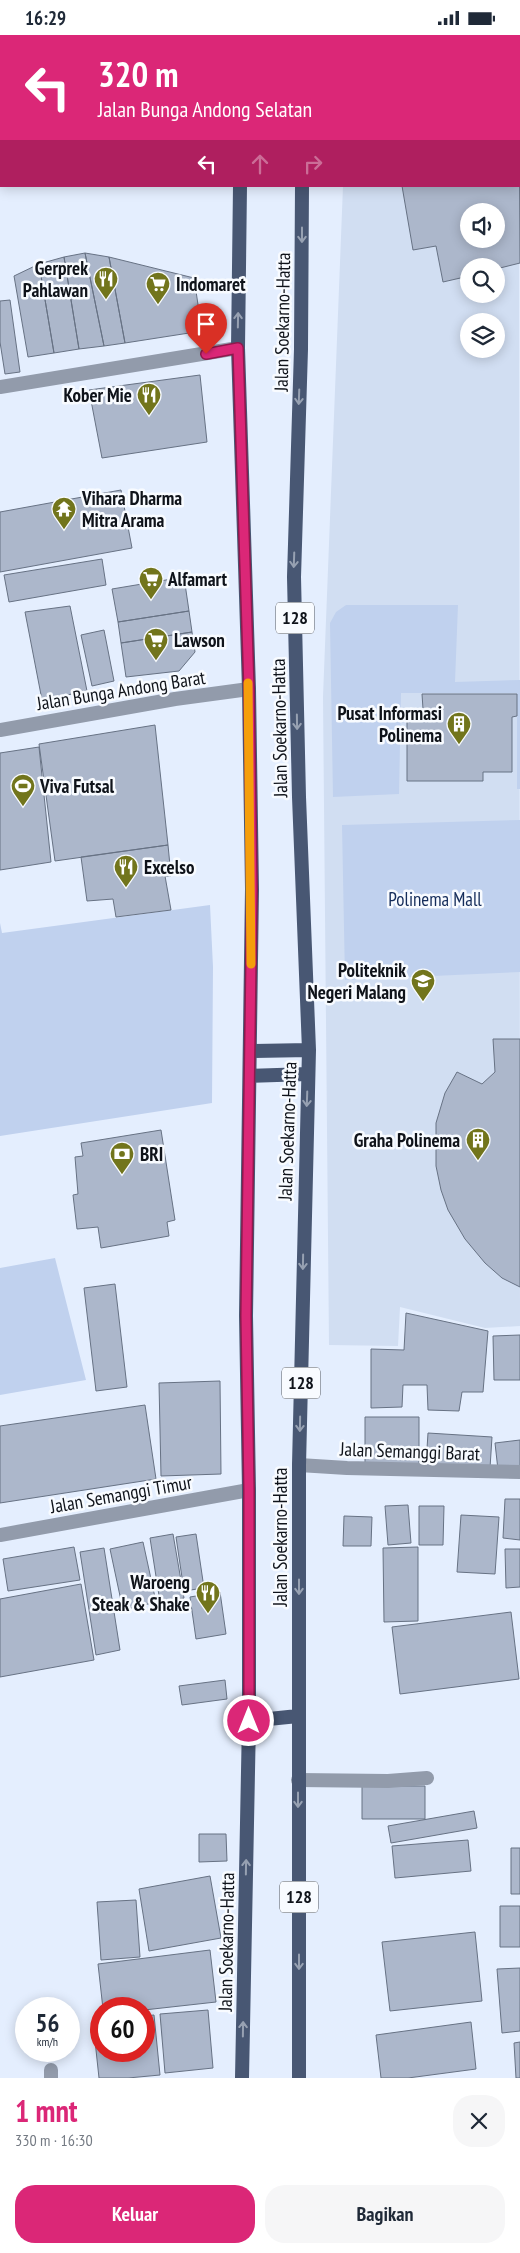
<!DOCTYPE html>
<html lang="id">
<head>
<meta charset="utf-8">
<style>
	body { margin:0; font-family:"PT Sans Narrow",sans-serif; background:#f6f6f7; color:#1f2937; height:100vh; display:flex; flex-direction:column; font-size:19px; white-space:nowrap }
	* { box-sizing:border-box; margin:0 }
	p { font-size:16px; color:#747a83 }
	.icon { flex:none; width:28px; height:28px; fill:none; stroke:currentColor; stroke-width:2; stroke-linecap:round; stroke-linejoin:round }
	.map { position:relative; height:2043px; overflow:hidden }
	.side { display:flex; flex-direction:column; background:#fff; flex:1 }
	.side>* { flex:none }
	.guide { position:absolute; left:0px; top:0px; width:520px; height:152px; box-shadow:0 2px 12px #0003; background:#db2777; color:#fff; overflow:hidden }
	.tools { position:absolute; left:460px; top:168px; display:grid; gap:10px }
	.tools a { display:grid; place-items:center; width:45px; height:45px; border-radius:50%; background:#fff; box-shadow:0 2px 12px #0003; font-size:25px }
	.speed { position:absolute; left:15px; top:1962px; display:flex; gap:10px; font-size:25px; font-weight:700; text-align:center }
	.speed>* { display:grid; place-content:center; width:65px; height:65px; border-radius:50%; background:#fff; box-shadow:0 2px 12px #0003; line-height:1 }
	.speed small { font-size:12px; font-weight:400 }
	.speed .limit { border:8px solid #d22; background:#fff; color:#111 }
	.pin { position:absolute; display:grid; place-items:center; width:42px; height:42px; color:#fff; margin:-51px -21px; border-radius:50% 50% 50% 0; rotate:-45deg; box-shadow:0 0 5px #0007 }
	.pin .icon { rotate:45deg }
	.me { position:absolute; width:55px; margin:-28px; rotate:0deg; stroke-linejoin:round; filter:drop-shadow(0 0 4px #0008) }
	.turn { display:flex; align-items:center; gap:18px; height:105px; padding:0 15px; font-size:22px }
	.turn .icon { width:65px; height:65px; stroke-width:2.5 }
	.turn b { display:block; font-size:35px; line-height:42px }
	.lanes { display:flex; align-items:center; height:48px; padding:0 15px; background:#0003; justify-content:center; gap:25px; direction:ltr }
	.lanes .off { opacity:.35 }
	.round { display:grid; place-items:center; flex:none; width:52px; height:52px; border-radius:20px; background:#f6f6f7 }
	.overview { display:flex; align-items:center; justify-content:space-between; height:85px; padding:0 15px }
	h1 { font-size:30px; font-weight:700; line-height:38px; color:#db2777 }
	.action { display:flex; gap:10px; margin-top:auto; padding:10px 15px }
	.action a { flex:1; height:58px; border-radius:20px; background:#db2777; color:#fff; font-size:20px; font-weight:700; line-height:58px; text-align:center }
	.action a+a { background:#f6f6f7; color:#1f2937 }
	.status { display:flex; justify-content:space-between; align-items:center; height:35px; padding:0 25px; background:#fff; direction:ltr }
	.status svg { height:14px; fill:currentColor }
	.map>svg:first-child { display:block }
	.built { fill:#d1def2; fill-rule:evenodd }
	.green { fill:#c0d1ee }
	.building { fill:#acb7cb; stroke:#677284; fill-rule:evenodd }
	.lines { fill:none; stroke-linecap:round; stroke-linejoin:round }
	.minor { stroke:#929bab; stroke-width:14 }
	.primary { stroke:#485773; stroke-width:14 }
	.oneway { stroke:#97a1b2 }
	.route-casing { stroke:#8e194d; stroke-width:12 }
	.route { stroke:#db2777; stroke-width:9 }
	.slow { stroke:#f59e0b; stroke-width:9 }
	.labels { text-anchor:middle; stroke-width:5; stroke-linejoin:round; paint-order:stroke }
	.shield { fill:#f8fbff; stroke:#55595f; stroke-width:1 }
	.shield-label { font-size:18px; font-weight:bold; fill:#0f131a }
	.poi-label { font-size:19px; font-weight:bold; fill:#0f131a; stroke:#f8fbff; text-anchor:start }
	.street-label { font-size:19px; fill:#0f131a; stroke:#f8fbff }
	.park-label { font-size:19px; fill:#142c5a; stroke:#f8fbff }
</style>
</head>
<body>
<div class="status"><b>16:29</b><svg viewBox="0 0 49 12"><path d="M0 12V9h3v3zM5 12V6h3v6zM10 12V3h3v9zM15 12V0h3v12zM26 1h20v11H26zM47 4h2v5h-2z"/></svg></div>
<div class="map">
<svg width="520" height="2043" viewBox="0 0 520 2043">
	<rect width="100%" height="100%" fill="#e4eefe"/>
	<!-- built -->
	<path class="built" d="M 519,44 L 520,1291 L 485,1293 L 400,1272 L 398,1311 L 329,1310 L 323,662 L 343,151 L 519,151 ZM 469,176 L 496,176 L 496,204 L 469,204 ZM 469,231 L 496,231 L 496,259 L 469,259 ZM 469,286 L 496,286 L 496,314 L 469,314 Z"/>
	<!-- green -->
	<path class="green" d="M 346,570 L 458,570 L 455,647 L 520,645 L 520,754 L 517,754 L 517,658 L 401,658 L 399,759 L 333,762 L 330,588 L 336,577 Z
		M 520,785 L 520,937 L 345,945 L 342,790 Z
		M 210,870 L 213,932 L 212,1068 L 0,1101 L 0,888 L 2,898 Z
		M 55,1223 L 86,1345 L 0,1360 L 0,1233 Z"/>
	<!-- building -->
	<path class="building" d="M 0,0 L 95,0 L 96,1 L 1,1 L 1,54 Z
		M 519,63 L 520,228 L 496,234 L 496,231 L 469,231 L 469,241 L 443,247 L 436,211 L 413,215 L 402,151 L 519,151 ZM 469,176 L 496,176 L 496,204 L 469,204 Z
		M 85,218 L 104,311 L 79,314 L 64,222 Z
		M 85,218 L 109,222 L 125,308 L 104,311 Z
		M 64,222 L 79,314 L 54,318 L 39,229 Z
		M 109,222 L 194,243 L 202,296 L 125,308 Z
		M 39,229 L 54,318 L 28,322 L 14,241 Z
		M 10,265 L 20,337 L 5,339 L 0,307 L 0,266 Z
		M 200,340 L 207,407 L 102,423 L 89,355 Z
		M 121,455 L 132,513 L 0,537 L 0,477 Z
		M 102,524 L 106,550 L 9,567 L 4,540 Z
		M 184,542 L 189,576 L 118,587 L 112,554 Z
		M 70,571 L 87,656 L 42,665 L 25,577 Z
		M 189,576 L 192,597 L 121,608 L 118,587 Z
		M 104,595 L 114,646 L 92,651 L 81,600 Z
		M 192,597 L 195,617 L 179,636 L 126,642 L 121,608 Z
		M 422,659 L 517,659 L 517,681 L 512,682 L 512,737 L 483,737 L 483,746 L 407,746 L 407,675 L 423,674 Z
		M 155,690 L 168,810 L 55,826 L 39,709 Z
		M 39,712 L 51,827 L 0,835 L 0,718 Z
		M 168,810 L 171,841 L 165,841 L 171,875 L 116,882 L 113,864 L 87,866 L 81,822 Z
		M 493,1004 L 520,1004 L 520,1252 L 502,1243 L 485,1228 L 465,1204 L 448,1175 L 441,1155 L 436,1131 L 436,1088 L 445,1058 L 457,1037 L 482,1049 L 495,1037 Z
		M 161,1095 L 175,1185 L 167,1187 L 169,1201 L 101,1213 L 98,1192 L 77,1194 L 73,1160 L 78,1159 L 75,1122 L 83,1121 L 81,1108 Z
		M 115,1249 L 127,1352 L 96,1356 L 84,1253 Z
		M 406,1278 L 488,1296 L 483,1357 L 462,1357 L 459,1376 L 428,1375 L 427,1350 L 403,1350 L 402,1372 L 371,1373 L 371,1314 L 404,1315 Z
		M 520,1300 L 520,1345 L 494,1345 L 493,1301 Z
		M 220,1346 L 221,1439 L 161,1441 L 159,1348 Z
		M 145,1370 L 156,1444 L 0,1468 L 0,1391 Z
		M 365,1382 L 419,1382 L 419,1431 L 365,1432 Z
		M 428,1398 L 492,1402 L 490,1433 L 426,1429 Z
		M 520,1405 L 520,1433 L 498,1435 L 495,1408 Z
		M 505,1464 L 520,1464 L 520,1505 L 503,1503 Z
		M 408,1470 L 411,1508 L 388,1510 L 385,1471 Z
		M 419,1471 L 444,1471 L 443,1510 L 419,1510 Z
		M 461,1480 L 499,1482 L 495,1539 L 457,1537 Z
		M 344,1481 L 372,1482 L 371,1511 L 343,1511 Z
		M 173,1499 L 184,1563 L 160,1567 L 150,1503 Z
		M 196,1499 L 204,1553 L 184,1556 L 176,1502 Z
		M 143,1507 L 156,1567 L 123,1575 L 110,1514 Z
		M 74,1512 L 80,1545 L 8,1556 L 3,1524 Z
		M 418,1512 L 418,1586 L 384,1587 L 383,1513 Z
		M 104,1513 L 120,1615 L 96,1620 L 80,1517 Z
		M 505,1514 L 520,1514 L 520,1552 L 506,1553 Z
		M 81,1549 L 94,1625 L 0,1642 L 0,1564 Z
		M 220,1557 L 226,1599 L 196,1604 L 190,1562 Z
		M 511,1577 L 519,1644 L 400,1659 L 392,1592 Z
		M 225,1645 L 227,1664 L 182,1670 L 179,1651 Z
		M 362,1751 L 425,1751 L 425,1784 L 362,1784 Z
		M 474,1776 L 477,1793 L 391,1808 L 388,1791 Z
		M 199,1799 L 226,1799 L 227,1826 L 199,1827 Z
		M 468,1805 L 471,1836 L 395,1843 L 392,1811 Z
		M 511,1813 L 520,1813 L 520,1859 L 511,1859 Z
		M 210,1841 L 221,1903 L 149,1916 L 139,1854 Z
		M 136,1865 L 140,1922 L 101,1925 L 97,1867 Z
		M 500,1871 L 520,1871 L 520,1912 L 500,1912 Z
		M 475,1897 L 482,1966 L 390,1976 L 382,1907 Z
		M 210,1915 L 216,1967 L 144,1975 L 144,1974 L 103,1974 L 98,1929 Z
		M 520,1933 L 520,1996 L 502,1998 L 497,1934 Z
		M 208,1975 L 213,2033 L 165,2038 L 160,1979 Z
		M 154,1980 L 160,2040 L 128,2043 L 99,2043 L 93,1987 L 101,1986 L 101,2016 L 144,2016 L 144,1981 Z
		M 471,1987 L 476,2034 L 408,2043 L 381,2043 L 376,2000 Z
		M 520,2007 L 520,2043 L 516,2043 L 514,2008 Z"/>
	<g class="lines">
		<!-- minor -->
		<path class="minor" d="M 0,352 L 238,313
			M 0,695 L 175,664 L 249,654
			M 299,1430 L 347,1433 L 520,1437
			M 0,1500 L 249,1455
			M 298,1745 L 388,1746 L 427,1743
			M 51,2035 L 51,2043"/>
		<!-- primary -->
		<path class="primary" d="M 240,0 L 240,1
			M 304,1 L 304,0
			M 240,151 L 238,313 L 249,654 L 252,854 L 246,1281 L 249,1455 L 249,1686 L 242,2043
			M 250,1016 L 309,1015
			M 250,1041 L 308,1039
			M 249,1686 L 298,1681
			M 299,2043 L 299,1430 L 309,1015 L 299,762 L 294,542 L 301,314 L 302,151"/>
	</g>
	<!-- one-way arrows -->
	<defs><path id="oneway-shaft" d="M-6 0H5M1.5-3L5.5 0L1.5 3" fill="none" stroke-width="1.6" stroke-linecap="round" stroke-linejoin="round" transform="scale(1.25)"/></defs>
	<g class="oneway">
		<use href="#oneway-shaft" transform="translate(302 200) rotate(90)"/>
		<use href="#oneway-shaft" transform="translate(238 285) rotate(-89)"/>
		<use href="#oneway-shaft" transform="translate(299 362) rotate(92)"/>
		<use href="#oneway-shaft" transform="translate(294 525) rotate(92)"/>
		<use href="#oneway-shaft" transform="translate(297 687) rotate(89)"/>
		<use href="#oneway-shaft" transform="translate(307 1064) rotate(92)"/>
		<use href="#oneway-shaft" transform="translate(303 1227) rotate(91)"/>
		<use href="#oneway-shaft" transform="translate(300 1389) rotate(91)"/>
		<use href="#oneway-shaft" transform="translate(299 1552) rotate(90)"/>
		<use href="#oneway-shaft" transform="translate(298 1765) rotate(90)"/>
		<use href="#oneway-shaft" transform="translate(246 1832) rotate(-89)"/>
		<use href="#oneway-shaft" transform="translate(299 1927) rotate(90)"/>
		<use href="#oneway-shaft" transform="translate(243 1994) rotate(-89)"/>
	</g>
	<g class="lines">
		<defs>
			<path id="route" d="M 206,319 L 238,313 L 249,654 L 252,854 L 246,1281 L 249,1455 L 249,1686"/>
		</defs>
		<!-- route casing -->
		<use href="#route" class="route-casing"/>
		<!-- route -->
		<use href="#route" class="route"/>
		<!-- slow -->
		<path class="slow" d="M 248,648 L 251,929"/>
	</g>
	<!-- icons -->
	<defs>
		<symbol id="restaurant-pin" viewBox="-11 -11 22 30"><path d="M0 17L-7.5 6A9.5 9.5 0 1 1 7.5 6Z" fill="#72751c" stroke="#f8fbff"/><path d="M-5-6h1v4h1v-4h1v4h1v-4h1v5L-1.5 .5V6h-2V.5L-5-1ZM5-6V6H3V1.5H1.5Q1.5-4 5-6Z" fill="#fff"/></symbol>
		<symbol id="supermarket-pin" viewBox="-11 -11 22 30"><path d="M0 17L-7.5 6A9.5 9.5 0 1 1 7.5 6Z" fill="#72751c" stroke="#f8fbff"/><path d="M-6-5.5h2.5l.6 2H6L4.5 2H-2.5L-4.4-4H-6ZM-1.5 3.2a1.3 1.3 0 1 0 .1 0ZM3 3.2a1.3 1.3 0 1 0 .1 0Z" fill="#fff"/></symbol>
		<symbol id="temple-pin" viewBox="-11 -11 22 30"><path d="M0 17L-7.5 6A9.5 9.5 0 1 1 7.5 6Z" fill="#72751c" stroke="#f8fbff"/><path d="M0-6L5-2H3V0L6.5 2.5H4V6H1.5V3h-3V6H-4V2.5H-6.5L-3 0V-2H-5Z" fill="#fff"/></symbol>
		<symbol id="building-pin" viewBox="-11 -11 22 30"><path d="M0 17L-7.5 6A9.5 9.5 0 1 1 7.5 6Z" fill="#72751c" stroke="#f8fbff"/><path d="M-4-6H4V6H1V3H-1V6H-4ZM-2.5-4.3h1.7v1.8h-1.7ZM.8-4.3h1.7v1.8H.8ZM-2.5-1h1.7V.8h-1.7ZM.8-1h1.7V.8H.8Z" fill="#fff"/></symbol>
		<symbol id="stadium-pin" viewBox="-11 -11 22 30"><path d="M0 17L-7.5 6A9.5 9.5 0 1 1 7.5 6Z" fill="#72751c" stroke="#f8fbff"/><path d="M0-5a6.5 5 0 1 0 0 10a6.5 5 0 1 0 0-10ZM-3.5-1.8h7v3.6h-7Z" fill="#fff"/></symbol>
		<symbol id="university-pin" viewBox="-11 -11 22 30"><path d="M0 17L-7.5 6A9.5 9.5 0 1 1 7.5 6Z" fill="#72751c" stroke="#f8fbff"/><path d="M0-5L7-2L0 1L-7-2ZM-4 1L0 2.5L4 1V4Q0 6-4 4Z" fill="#fff"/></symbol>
		<symbol id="bank-pin" viewBox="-11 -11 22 30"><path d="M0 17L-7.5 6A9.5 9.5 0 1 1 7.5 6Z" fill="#72751c" stroke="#f8fbff"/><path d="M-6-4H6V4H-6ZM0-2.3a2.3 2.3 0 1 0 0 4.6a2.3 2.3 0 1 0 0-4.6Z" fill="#fff"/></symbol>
	</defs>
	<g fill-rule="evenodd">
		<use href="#restaurant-pin" x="92" y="230" width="28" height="38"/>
		<use href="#supermarket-pin" x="144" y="235" width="28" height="38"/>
		<use href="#restaurant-pin" x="135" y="346" width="28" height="38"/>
		<use href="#temple-pin" x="50" y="460" width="28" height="38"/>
		<use href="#supermarket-pin" x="137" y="530" width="28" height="38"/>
		<use href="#supermarket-pin" x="142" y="591" width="28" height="38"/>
		<use href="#building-pin" x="445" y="675" width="28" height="38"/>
		<use href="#stadium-pin" x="9" y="737" width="28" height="38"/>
		<use href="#restaurant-pin" x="112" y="818" width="28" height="38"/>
		<use href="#university-pin" x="409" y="932" width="28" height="38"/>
		<use href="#building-pin" x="464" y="1091" width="28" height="38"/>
		<use href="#bank-pin" x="108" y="1105" width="28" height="38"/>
		<use href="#restaurant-pin" x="194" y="1544" width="28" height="38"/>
	</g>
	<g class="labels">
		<!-- shield labels -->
		<g class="shield">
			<rect x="276" y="567.5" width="38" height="31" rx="4"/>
			<rect x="282" y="1332.5" width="38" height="31" rx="4"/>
			<rect x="280" y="1846.5" width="38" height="31" rx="4"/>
		</g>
		<g class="shield-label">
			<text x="295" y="589">128</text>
			<text x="301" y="1354">128</text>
			<text x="299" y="1868">128</text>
		</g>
		<!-- poi labels -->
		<g class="poi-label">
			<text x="88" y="240" text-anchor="end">Gerprek<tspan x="88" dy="22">Pahlawan</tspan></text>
			<text x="176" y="256">Indomaret</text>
			<text x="132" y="367" text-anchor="end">Kober Mie</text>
			<text x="82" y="470">Vihara Dharma<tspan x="82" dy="22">Mitra Arama</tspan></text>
			<text x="168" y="551">Alfamart</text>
			<text x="174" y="612">Lawson</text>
			<text x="442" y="685" text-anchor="end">Pusat Informasi<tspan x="442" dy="22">Polinema</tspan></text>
			<text x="40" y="758">Viva Futsal</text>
			<text x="144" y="839">Excelso</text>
			<text x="406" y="942" text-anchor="end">Politeknik<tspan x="406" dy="22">Negeri Malang</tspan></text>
			<text x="460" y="1112" text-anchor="end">Graha Polinema</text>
			<text x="140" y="1126">BRI</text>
			<text x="190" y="1554" text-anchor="end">Waroeng<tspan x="190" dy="22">Steak &amp; Shake</tspan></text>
		</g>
		<!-- street labels -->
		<g class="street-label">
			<text transform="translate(282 287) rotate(-89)" y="7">Jalan Soekarno-Hatta</text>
			<text transform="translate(121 655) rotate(-9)" y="7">Jalan Bunga Andong Barat</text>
			<text transform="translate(279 693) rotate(-91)" y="7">Jalan Soekarno-Hatta</text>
			<text transform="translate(287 1096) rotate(-88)" y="7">Jalan Soekarno-Hatta</text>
			<text transform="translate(410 1416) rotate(2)" y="7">Jalan Semanggi Barat</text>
			<text transform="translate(121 1459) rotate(-10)" y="7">Jalan Semanggi Timur</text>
			<text transform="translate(280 1502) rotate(-90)" y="7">Jalan Soekarno-Hatta</text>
			<text transform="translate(226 1907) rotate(-89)" y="7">Jalan Soekarno-Hatta</text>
		</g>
		<!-- park labels -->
		<g class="park-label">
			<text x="435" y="871">Polinema Mall</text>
		</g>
	</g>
</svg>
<div class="tools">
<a><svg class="icon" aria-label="sound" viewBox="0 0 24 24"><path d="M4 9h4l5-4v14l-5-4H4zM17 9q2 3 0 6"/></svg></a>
<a><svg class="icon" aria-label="search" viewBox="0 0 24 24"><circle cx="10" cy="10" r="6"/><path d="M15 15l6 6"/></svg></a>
<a><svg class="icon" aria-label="layers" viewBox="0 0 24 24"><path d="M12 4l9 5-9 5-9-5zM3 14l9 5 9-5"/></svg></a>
</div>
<div class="speed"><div>56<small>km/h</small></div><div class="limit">60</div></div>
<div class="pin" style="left:206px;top:319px;background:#d93025"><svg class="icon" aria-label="arrive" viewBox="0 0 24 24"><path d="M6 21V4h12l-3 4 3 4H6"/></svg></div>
<svg class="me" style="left:249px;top:1686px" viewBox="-20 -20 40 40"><circle r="17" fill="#db2777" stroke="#fff" stroke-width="3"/><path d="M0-11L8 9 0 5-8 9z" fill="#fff"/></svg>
<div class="guide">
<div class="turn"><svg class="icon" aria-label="left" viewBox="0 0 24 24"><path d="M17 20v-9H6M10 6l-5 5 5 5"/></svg><div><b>320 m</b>Jalan Bunga Andong Selatan</div></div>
<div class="lanes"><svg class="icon" aria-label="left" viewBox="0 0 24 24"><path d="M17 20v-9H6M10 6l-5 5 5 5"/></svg><svg class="icon off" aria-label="ahead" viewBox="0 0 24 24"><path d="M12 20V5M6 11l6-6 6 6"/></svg><svg class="icon off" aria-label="right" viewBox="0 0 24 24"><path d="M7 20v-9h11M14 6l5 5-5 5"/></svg></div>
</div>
</div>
<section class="side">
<div class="overview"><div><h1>1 mnt</h1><p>330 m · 16:30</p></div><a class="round"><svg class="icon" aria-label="close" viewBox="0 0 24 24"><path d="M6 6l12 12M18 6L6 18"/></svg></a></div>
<div class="action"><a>Keluar</a><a>Bagikan</a></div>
</section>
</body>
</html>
